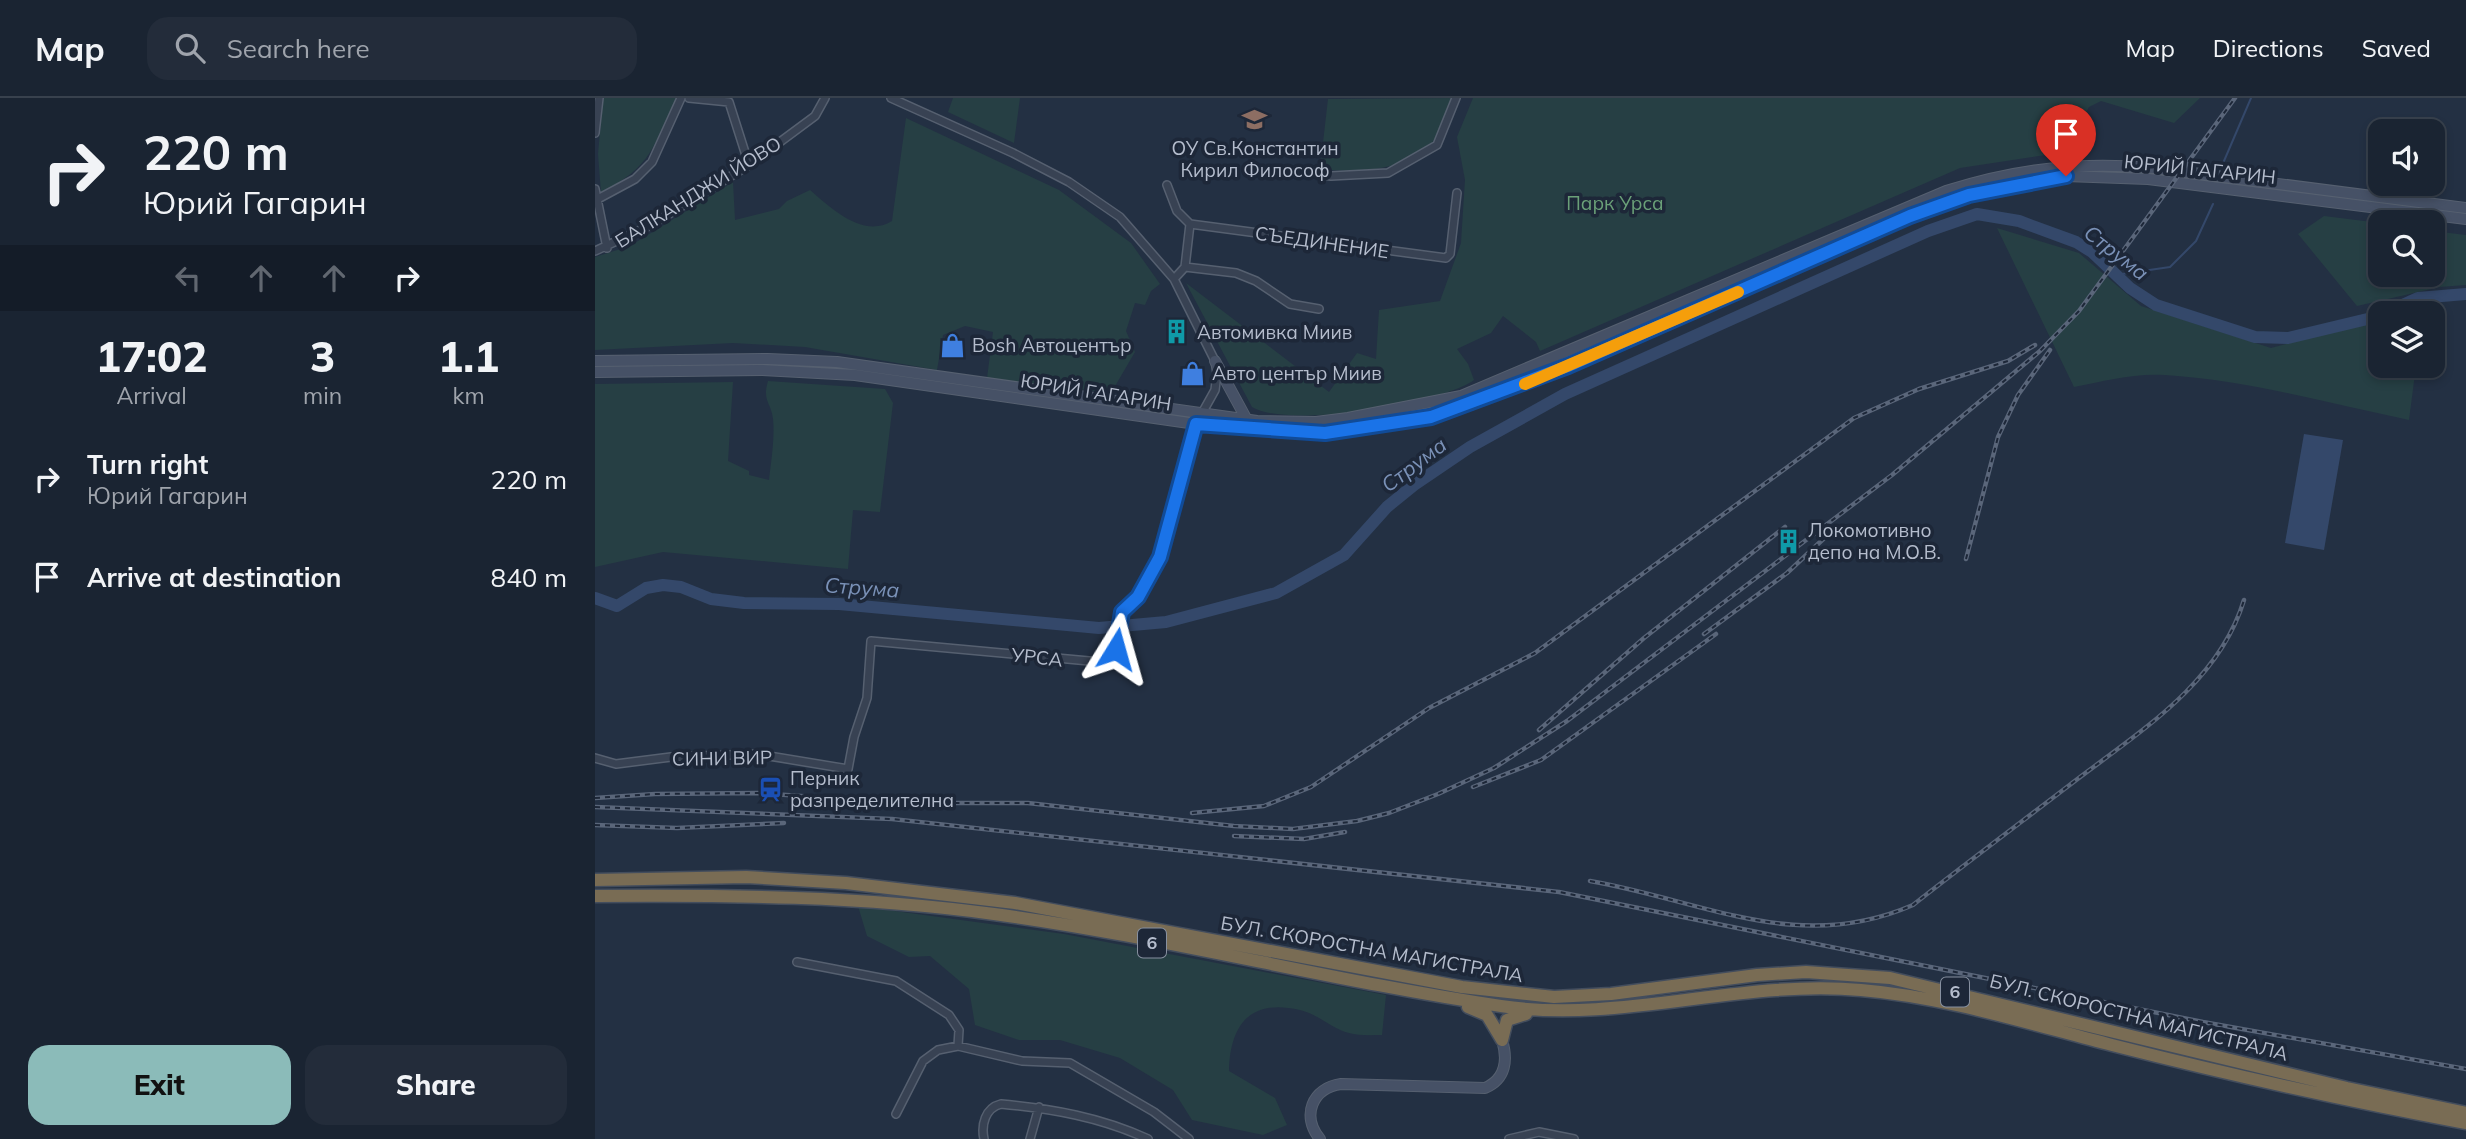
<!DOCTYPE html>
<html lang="en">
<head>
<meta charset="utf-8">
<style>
	body { margin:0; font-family:Mulish,sans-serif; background:#232c3a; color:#f1f3f6; height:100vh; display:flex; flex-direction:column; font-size:26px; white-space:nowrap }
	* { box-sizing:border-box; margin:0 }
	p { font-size:23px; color:#9fa4ac }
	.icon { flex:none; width:38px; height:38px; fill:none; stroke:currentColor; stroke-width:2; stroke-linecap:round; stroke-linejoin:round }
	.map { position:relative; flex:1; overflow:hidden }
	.sheet { display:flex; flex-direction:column; background:#1a2432; width:595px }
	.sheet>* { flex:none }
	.top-card { background:#1a2432; color:#f1f3f6; overflow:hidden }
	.tools { position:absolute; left:1773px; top:21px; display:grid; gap:14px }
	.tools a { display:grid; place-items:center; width:77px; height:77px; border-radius:14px; background:#1a2432; box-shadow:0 4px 10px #0003,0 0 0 2px #38414d; font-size:35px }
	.pin { position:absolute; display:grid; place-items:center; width:60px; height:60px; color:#fff; margin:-72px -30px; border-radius:50% 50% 50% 0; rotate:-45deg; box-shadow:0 0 7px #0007 }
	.pin .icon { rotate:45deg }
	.me { position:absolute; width:77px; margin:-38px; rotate:8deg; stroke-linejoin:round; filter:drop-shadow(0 0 5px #0008) }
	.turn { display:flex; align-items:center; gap:24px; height:147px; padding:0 28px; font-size:32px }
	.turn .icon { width:91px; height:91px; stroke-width:2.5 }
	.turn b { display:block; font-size:49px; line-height:60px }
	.lanes { display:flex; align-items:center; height:66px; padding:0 28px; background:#0003; justify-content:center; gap:35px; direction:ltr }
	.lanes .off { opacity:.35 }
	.eta { display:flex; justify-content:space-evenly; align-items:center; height:119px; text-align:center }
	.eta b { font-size:42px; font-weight:800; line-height:49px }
	.cta { display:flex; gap:14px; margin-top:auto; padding:14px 28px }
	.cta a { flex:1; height:80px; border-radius:21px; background:#8bbbb9; color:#111; font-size:28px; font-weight:800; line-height:80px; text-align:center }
	.cta a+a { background:#232c3a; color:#f1f3f6 }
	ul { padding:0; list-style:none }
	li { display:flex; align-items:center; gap:21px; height:98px; padding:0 28px }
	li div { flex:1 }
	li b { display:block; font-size:26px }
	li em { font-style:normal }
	header { display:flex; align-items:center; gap:42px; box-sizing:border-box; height:98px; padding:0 35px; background:#1a2432; border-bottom:2px solid #38414d }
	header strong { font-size:33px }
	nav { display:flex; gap:38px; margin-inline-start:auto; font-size:24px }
	.search { width:490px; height:63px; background:#232c3a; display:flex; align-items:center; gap:18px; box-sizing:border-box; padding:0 24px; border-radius:21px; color:#9fa4ac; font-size:26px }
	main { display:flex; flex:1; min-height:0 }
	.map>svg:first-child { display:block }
	.green { fill:#263f44 }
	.water { fill:#34486a }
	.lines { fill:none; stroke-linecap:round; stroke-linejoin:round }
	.stream { stroke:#34486a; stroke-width:2 }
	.river { stroke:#34486a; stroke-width:12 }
	.street-casing { stroke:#566070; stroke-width:10 }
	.secondary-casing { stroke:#566070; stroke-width:12 }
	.highway-casing { stroke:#434d5d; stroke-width:15 }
	.street { stroke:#384253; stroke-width:7 }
	.secondary { stroke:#465166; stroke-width:10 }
	.highway { stroke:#796c54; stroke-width:12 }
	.rail-casing { stroke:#5a667a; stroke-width:4.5 }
	.rail { stroke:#1d2738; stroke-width:2; stroke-dasharray:5; stroke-linecap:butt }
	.route-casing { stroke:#114b97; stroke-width:18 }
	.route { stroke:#1a73e8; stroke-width:12 }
	.slow { stroke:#f59e0b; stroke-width:12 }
	.labels { text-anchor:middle; stroke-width:7; stroke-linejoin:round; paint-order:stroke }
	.shield { fill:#1d2738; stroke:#8790a0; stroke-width:2 }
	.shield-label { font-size:18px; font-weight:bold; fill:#b5bdcd }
	.poi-label { font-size:19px; fill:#b5bdcd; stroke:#1d2738; text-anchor:start }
	.street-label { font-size:19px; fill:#b5bdcd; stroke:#1d2738 }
	.park-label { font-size:19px; fill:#6aa078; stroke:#1d2738 }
	.water-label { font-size:21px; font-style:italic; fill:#7a91b7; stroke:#1d2738 }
</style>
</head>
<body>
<header>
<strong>Map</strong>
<div class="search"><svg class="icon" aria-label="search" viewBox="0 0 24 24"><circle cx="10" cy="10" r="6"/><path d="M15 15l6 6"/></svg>Search here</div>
<nav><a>Map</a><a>Directions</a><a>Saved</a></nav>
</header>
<main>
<section class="sheet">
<div class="top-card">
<div class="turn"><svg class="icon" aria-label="right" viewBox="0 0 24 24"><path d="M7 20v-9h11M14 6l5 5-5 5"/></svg><div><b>220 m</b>Юрий Гагарин</div></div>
<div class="lanes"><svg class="icon off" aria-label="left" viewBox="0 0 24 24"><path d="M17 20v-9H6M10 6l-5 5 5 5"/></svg><svg class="icon off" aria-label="ahead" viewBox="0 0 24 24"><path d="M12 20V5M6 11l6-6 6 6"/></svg><svg class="icon off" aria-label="ahead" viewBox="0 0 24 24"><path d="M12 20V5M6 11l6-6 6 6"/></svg><svg class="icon" aria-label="right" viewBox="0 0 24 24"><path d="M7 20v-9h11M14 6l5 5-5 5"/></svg></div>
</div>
<div class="eta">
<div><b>17:02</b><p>Arrival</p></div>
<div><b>3</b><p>min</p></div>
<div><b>1.1</b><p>km</p></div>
</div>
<ul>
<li><svg class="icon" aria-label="right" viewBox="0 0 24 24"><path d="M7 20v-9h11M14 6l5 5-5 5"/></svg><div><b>Turn right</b><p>Юрий Гагарин</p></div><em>220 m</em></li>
<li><svg class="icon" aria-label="arrive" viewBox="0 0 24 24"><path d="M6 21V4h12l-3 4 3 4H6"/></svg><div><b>Arrive at destination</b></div><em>840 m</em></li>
</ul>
<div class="cta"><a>Exit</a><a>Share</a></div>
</section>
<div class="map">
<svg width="1871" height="1041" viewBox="0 0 1871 1041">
	<rect width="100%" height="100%" fill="#233043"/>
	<!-- green -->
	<path class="green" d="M 8,0 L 82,0 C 57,50 58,67 6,95 L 3,56 Z
		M 358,0 L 425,0 L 419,45 L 353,14 Z
		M 858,0 C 853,13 850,29 841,40 C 814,74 764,75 725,71 L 733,1 Z
		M 878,0 L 1605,0 L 1579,25 L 1506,3 L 1494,9 L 1478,39 L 1451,57 L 1365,70 L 945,253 L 941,244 L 908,218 L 896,235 L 862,251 L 873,266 L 879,282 C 846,306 692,331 657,309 L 591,185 L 734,294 L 762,255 L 781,261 L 784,212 L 845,203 L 866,145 L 870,82 L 862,39 Z
		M 311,20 L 464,92 L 536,145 L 565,186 L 556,193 L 550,207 L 540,205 L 531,233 L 540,254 L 516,295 L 392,280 L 398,234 L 370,228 L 348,237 L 342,272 L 210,249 L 138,245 L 0,252 L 0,159 L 35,148 L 138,84 L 140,122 L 184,111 L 192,103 L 215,92 C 236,110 268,141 297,123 Z
		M 1729,118 L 1785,125 L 1785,177 L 1838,177 L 1838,133 L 1871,137 L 1871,187 L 1845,189 L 1762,208 L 1703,136 Z
		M 1402,130 L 1484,155 L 1546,208 L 1676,250 L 1785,221 L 1785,268 L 1821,268 L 1814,322 C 1734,305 1651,282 1570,277 C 1539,275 1509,283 1479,289 Z
		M 173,283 L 290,291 L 298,305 L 285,414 L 258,412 L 253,471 L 68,454 L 0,469 L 0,286 L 138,284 L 133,363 L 154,373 L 154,377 L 174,382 C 176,364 180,339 178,321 C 176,304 167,303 173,283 Z
		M 263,808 L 469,836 L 791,897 L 787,937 C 777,937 764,938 754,935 C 737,931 723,916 705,912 C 655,900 635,927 634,973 L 680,1000 L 692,1027 L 668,1037 L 597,1022 L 578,992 L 525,960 L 465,942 L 424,942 L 380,927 L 374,891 L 335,858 L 314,859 L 272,838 Z"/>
	<!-- water -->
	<path class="water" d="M 1709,336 L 1748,342 L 1729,452 L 1690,445 Z"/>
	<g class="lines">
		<!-- stream -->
		<path class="stream" d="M 1626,70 L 1656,0
			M 1520,177 L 1575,169 L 1601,143 L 1618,106"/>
		<!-- river -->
		<path class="river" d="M 1790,215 L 1823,200 L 1871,196
			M 0,500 L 22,508 L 51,490 L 68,487 L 86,489 L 116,501 L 149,505 L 244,506 L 504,530 L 571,524 L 681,495 L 749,457 L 792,409 L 819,387 L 875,349 L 970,296 L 1333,133 L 1382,116 L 1424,123 L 1481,144 L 1497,154 L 1535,190 L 1561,207 L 1660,239 L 1693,240 L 1785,218"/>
		<defs>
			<path id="street" d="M 94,0 L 134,4 L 154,67
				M 0,35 L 4,0
				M 713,71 L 722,76 L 736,78 L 793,75 L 842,47 L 861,0
				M 572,87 L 582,113 L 595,126
				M 0,91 L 12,150
				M 1,102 L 40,81 L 57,64 L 86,0
				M 0,153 L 56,127 L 154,67 L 220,18 L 230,0
				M 590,169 L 641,175 L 661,183 L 695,206 L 724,211
				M 579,181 L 590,169 L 595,126 L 851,160 L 855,156 L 862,95
				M 0,660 L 21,666 L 76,659 L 162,656 L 253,671 L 259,639 L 272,600 L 276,543 L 505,564 L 518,557 L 527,514 L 543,499 L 565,459 L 596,335 L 620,292 L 622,275 L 620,263 L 579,181 L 525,119 L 474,84 L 418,55 L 296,0
				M 202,864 L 301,883 L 354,917 L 364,932 L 363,948
				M 301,1016 L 328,963 L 343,952 L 363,948 L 427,963 L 475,965 L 559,1014 L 594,1041
				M 389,1041 C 386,1027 390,1010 406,1006 C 458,1011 505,1019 553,1041
				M 435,1041 L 444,1009
				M 914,1041 L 944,1034 L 979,1041"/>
			<path id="secondary" d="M 0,263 L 173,261 L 242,264 L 662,323 L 721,324 L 753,320 L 866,298 L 1351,93 C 1424,70 1484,64 1559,70 L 1871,110
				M 620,263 L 652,322
				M 0,274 L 167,272 L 260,277 L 601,326 L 704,335 L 757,333 L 837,319 L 878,306 L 992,260 L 1315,118 L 1374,97 L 1439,82 L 1471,78 L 1553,81 L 1871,121
				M 725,1041 C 706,1018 717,990 746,986 L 890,990 C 911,981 913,962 907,942"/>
			<path id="highway" d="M 0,782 L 151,779 L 251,785 L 420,805 L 867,889 L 959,899 L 1016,896 L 1162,877 L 1211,874 L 1295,880 L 1752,990 L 1871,1015
				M 0,798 C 134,797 266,798 399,816 C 569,839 736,883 906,908 C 1026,926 1145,881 1266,892 C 1351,899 1435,926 1517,947 C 1635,977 1752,1003 1871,1025
				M 873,909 L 892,917 L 907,942
				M 907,942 L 912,922 L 931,916"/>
		</defs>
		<!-- street casing -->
		<use href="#street" class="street-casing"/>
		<!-- secondary casing -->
		<use href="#secondary" class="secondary-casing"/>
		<!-- highway casing -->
		<use href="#highway" class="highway-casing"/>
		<!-- street -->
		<use href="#street" class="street"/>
		<!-- secondary -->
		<use href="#secondary" class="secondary"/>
		<!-- highway -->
		<use href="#highway" class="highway"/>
		<defs>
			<path id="rail" d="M 1371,461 L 1403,339 L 1423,297 L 1455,252
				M 1109,536 L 1192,475 L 1239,431
				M 944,632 L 1049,540 L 1190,429
				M 878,689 L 946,662 L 1121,536
				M 0,700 L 60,696 L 163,695 L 304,705 L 433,705 L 639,728 L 698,731 L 762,723 L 794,715 L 843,696 L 899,670 L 972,623 L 1297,377 L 1445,253 L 1484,213 L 1640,0
				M 0,709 L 297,721 L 964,794 L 1608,924 L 1871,971
				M 597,715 L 669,708 L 716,689 L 834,610 L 940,555 L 1259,320 L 1324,291 L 1413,263 L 1440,247
				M 0,727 L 82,730 L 189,725
				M 639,738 L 709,741 L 750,734
				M 995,783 C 1110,803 1203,857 1318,807 C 1369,767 1421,728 1472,689 C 1539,637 1623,588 1649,502"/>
		</defs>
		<!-- rail casing -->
		<use href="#rail" class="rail-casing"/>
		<!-- rail -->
		<use href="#rail" class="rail"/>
	</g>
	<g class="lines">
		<defs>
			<path id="route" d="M 521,551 L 527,514 L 543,499 L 565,459 L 601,326 L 730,335 L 836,319 L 973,268 L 1315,118 L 1374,97 L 1471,78"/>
		</defs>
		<!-- route casing -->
		<use href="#route" class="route-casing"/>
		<!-- route -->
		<use href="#route" class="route"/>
		<!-- slow -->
		<path class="slow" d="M 930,286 L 1143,194"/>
	</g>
	<!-- icons -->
	<defs>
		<symbol id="school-bare" viewBox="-9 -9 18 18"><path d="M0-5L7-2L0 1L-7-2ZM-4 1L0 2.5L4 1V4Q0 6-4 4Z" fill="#8d6e63" stroke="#1d2738" stroke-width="2.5" paint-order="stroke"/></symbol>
		<symbol id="building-bare" viewBox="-9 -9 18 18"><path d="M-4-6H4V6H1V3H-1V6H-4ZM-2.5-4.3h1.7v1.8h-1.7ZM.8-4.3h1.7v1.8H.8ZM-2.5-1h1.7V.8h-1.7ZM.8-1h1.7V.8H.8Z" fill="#0f9aa8" stroke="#1d2738" stroke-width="2.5" paint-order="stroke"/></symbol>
		<symbol id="shop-bare" viewBox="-9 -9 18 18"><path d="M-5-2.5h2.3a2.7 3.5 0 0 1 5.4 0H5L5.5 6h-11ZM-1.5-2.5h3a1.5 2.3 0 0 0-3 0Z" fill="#3f7fe0" stroke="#1d2738" stroke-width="2.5" paint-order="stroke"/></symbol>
		<symbol id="station-bare" viewBox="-9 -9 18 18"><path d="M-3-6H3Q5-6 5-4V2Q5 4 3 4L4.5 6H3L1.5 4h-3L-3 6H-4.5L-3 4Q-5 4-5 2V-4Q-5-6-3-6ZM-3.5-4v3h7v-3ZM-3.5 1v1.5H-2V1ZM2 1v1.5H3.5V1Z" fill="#1a4fb4" stroke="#1d2738" stroke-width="2.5" paint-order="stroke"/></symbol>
	</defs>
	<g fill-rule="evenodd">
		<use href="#school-bare" x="642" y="4" width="35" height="35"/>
		<use href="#building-bare" x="564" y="216" width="35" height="35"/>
		<use href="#shop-bare" x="340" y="230" width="35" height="35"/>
		<use href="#shop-bare" x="580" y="258" width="35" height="35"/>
		<use href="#building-bare" x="1176" y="426" width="35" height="35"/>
		<use href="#station-bare" x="158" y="674" width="35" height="35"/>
	</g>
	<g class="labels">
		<!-- shield labels -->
		<g class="shield">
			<rect x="543" y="830.5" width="28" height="29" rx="5"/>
			<rect x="1346" y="879.5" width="28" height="29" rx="5"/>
		</g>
		<g class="shield-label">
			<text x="557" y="851">6</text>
			<text x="1360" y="900">6</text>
		</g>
		<!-- poi labels -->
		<g class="poi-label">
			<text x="660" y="57" text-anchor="middle">ОУ Св.Константин<tspan x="660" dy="22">Кирил Философ</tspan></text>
			<text x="602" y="241">Автомивка Миив</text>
			<text x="377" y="254">Bosh Автоцентър</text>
			<text x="617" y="282">Авто център Миив</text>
			<text x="1213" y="439">Локомотивно<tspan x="1213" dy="22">депо на М.О.В.</tspan></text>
			<text x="195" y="687">Перник<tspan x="195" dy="22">разпределителна</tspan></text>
		</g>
		<!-- street labels -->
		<g class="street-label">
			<text transform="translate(1605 71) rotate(6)" y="7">ЮРИЙ ГАГАРИН</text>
			<text transform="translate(103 94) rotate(-32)" y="7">БАЛКАНДЖИ ЙОВО</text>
			<text transform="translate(727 144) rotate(8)" y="7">СЪЕДИНЕНИЕ</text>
			<text transform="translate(501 294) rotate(9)" y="7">ЮРИЙ ГАГАРИН</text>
			<text transform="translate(442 559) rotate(6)" y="7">УРСА</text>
			<text transform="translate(127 660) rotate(-1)" y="7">СИНИ ВИР</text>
			<text transform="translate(777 851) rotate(10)" y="7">БУЛ. СКОРОСТНА МАГИСТРАЛА</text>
			<text transform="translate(1544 919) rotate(14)" y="7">БУЛ. СКОРОСТНА МАГИСТРАЛА</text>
		</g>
		<!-- park labels -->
		<g class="park-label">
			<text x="1020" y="112">Парк Урса</text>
		</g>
		<!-- water labels -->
		<g class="water-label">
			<text transform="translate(1521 155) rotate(38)" y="7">Струма</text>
			<text transform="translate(819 367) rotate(-37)" y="7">Струма</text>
			<text transform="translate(267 490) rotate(4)" y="7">Струма</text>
		</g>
	</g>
</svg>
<div class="tools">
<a><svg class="icon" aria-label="sound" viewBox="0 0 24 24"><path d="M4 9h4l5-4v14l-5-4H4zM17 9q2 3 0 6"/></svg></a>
<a><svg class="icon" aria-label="search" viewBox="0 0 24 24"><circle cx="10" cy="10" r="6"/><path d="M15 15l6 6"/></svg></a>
<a><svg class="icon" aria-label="layers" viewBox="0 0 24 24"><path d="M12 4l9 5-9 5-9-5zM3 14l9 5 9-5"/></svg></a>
</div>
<div class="pin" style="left:1471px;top:78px;background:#d93025"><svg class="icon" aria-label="arrive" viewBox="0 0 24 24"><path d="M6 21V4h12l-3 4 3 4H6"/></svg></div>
<svg class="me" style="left:521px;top:551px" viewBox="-20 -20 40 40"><path d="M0-17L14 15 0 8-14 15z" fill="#1a73e8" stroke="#fff" stroke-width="4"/></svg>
</div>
</main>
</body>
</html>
